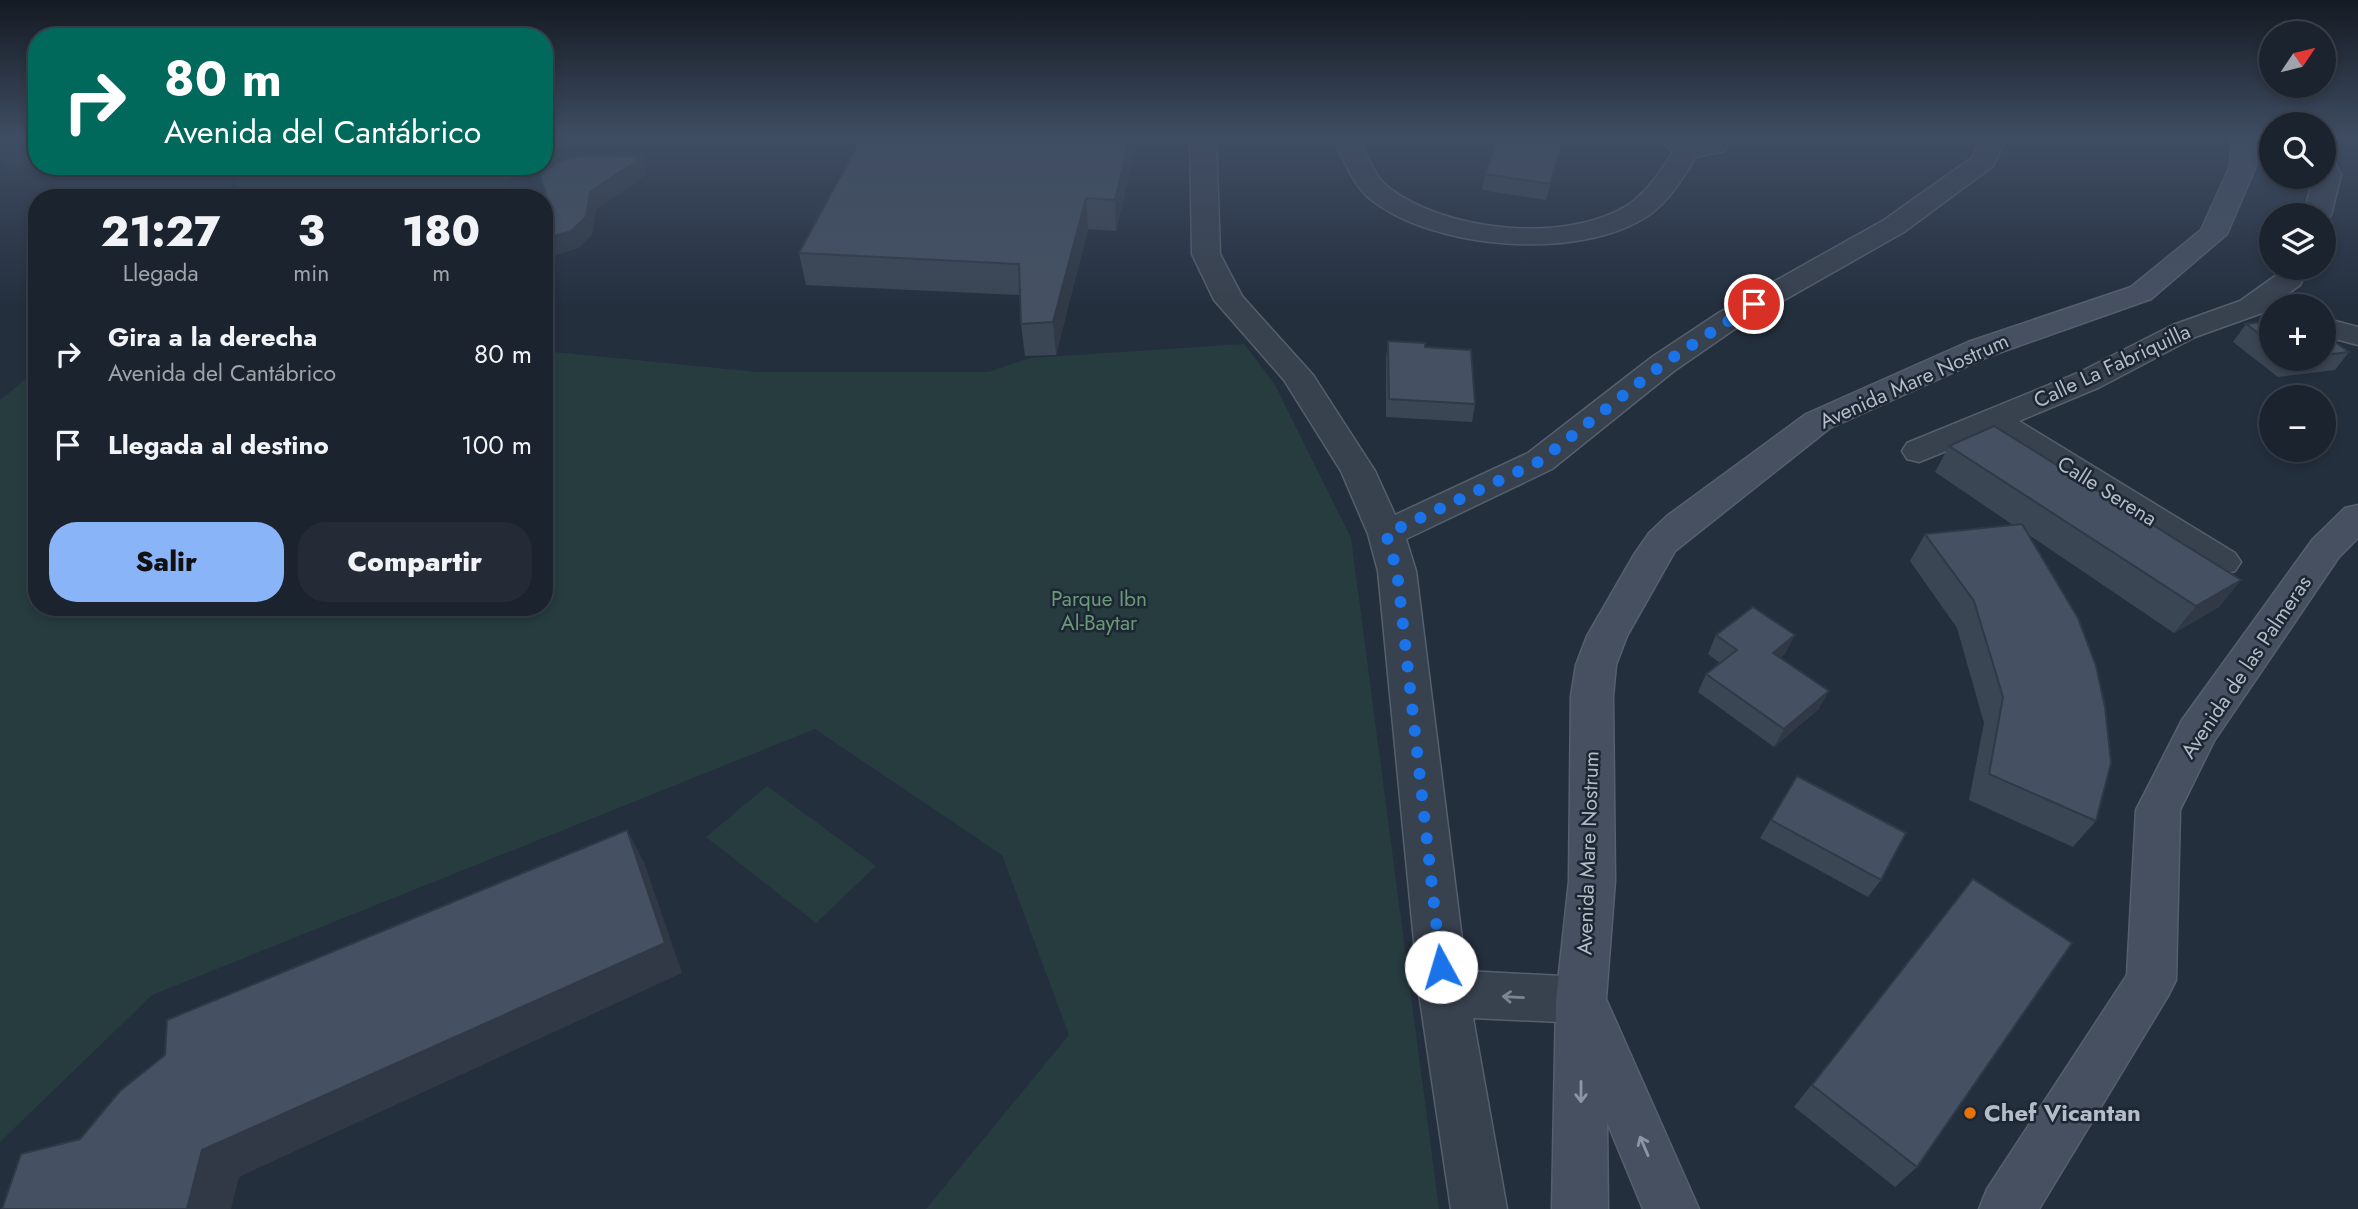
<!DOCTYPE html>
<html lang="es">
<head>
<meta charset="utf-8">
<style>
	body { margin:0; font-family:Jost,sans-serif; background:#242b36; color:#f1f3f6; height:100vh; display:flex; flex-direction:column; font-size:26px; white-space:nowrap }
	* { box-sizing:border-box; margin:0 }
	p { font-size:23px; color:#a0a4aa }
	.icon { flex:none; width:38px; height:38px; fill:none; stroke:currentColor; stroke-width:2; stroke-linecap:round; stroke-linejoin:round }
	.map { position:relative; flex:1; overflow:hidden }
	.sheet { position:absolute; left:28px; top:189px; width:525px; height:427px; display:flex; flex-direction:column; background:#1b232e; border-radius:28px; box-shadow:0 4px 10px #0003,0 0 0 2px #39404a }
	.sheet>* { flex:none }
	.top-card { position:absolute; left:28px; top:28px; width:525px; height:147px; border-radius:28px; box-shadow:0 4px 10px #0003,0 0 0 2px #39404a; background:#00695c; color:#fff; overflow:hidden }
	.needle { width:46px; rotate:55deg }
	.fabs { position:absolute; left:2259px; top:21px; display:grid; gap:14px }
	.fabs a { display:grid; place-items:center; width:77px; height:77px; border-radius:50%; background:#1b232e; box-shadow:0 4px 10px #0003,0 0 0 2px #39404a; font-size:35px }
	.pin { position:absolute; display:grid; place-items:center; width:60px; height:60px; color:#fff; margin:-30px; border:4px solid #fff; border-radius:50%; box-shadow:0 2px 7px #0007 }
	.me { position:absolute; width:77px; margin:-38px; rotate:354deg; stroke-linejoin:round; filter:drop-shadow(0 0 5px #0008) }
	.turn { display:flex; align-items:center; gap:24px; height:147px; padding:0 21px; font-size:32px }
	.turn .icon { width:91px; height:91px; stroke-width:2.5 }
	.turn b { display:block; font-size:49px; line-height:60px }
	.eta { display:flex; justify-content:space-evenly; align-items:center; height:119px; text-align:center }
	.eta b { font-size:42px; font-weight:800; line-height:49px }
	.button { display:flex; gap:14px; margin-top:auto; padding:14px 21px }
	.button a { flex:1; height:80px; border-radius:28px; background:#8ab4f8; color:#111; font-size:28px; font-weight:800; line-height:80px; text-align:center }
	.button a+a { background:#242b36; color:#f1f3f6 }
	ul { padding:0; list-style:none }
	li { display:flex; align-items:center; gap:21px; height:91px; padding:0 21px }
	li div { flex:1 }
	li b { display:block; font-size:26px }
	li em { font-style:normal }
	.map>svg:first-child { display:block }
	.green { fill:#263c3f }
	.lines { fill:none; stroke-linecap:round; stroke-linejoin:round }
	.street-casing { stroke:#565f6c; stroke-width:3 }
	.secondary-casing { stroke:#565f6c; stroke-width:3 }
	.street { fill:#38414e; fill-rule:evenodd }
	.secondary { fill:#465061; fill-rule:evenodd }
	.wall { fill:#3b4654 }
	.shaded-wall { fill:#303945 }
	.building { fill:#455162; stroke:#303945; stroke-width:2 }
	.oneway { stroke:#7c8592 }
	.oneway2 { stroke:#8e96a5 }
	.route { stroke:#1a73e8; stroke-width:12; stroke-dasharray:0 21.6 }
	.food-dot { fill:#e8710a; stroke:#1d2633; stroke-width:2.5 }
	.labels { text-anchor:middle; stroke-width:5; stroke-linejoin:round; paint-order:stroke }
	.street-label { font-size:21px; fill:#b4bcc9; stroke:#1d2633 }
	.park-label { font-size:21px; fill:#6b9a76; stroke:#1d2633 }
	.near-poi-label { font-size:24px; font-weight:bold; fill:#b4bcc9; stroke:#1d2633; text-anchor:start }
</style>
</head>
<body>
<div class="map">
<svg width="2358" height="1209" viewBox="0 0 2358 1209">
	<rect width="100%" height="100%" fill="#242f3e"/>
	<!-- green -->
	<path class="green" d="M 0,137 L 37,137 L 37,161 L 10,172 L 0,159 Z
		M 252,166 L 518,166 L 496,198 L 222,198 Z
		M 1244,344 L 1274,383 L 1351,538 L 1439,1209 L 926,1209 L 1069,1035 L 1002,855 L 815,729 L 152,995 L 0,1142 L 0,400 L 37,370 L 37,607 L 544,607 L 544,351 L 757,372 L 988,372 L 1030,358 Z
		M 767,786 L 876,866 L 816,923 L 706,837 Z"/>
	<g class="lines">
		<defs>
			<path id="street" d="M 1190,137 L 1216,137 L 1220,254 L 1242,296 L 1313,375 L 1375,471 L 1395,515 L 1528,453 L 1652,357 L 1720,312 L 1884,220 L 1973,157 L 1978,143 L 1975,137 L 1999,137 L 2004,143 L 1993,166 L 1904,232 L 1742,324 L 1674,371 L 1552,469 L 1406,539 L 1416,571 L 1466,971 L 1581,977 L 1599,984 L 1606,1000 L 1599,1016 L 1581,1023 L 1473,1018 L 1507,1209 L 1451,1209 L 1419,993 L 1378,571 L 1368,534 L 1341,471 L 1284,380 L 1214,300 L 1192,254 Z
				M 1332,137 L 1357,137 C 1366,152 1373,175 1388,187 C 1445,232 1566,244 1628,205 C 1647,192 1661,171 1673,152 L 1656,137 L 1704,141 L 1703,137 L 1727,137 L 1730,140 L 1724,151 L 1696,157 C 1683,178 1669,201 1649,215 C 1581,262 1430,250 1368,197 C 1351,182 1343,156 1332,137 Z
				M 2324,156 L 2333,159 L 2341,175 L 2331,215 L 2324,221 L 2324,215 L 2303,215 L 2314,177 L 2324,177 Z
				M 2281,268 L 2309,268 L 2300,285 L 2262,313 L 2195,337 L 2100,387 L 2019,421 L 2235,553 L 2241,562 L 2235,571 L 2222,575 L 2209,571 L 1991,433 L 1919,462 L 1907,459 L 1902,451 L 1907,443 L 2078,373 L 2173,325 L 2240,301 L 2278,274 Z
				M 2324,318 L 2358,327 L 2358,345 L 2324,336 Z"/>
			<path id="secondary" d="M 2231,137 L 2255,137 L 2256,166 L 2227,234 L 2151,299 L 1990,356 L 1830,428 L 1675,551 L 1627,636 L 1616,665 L 1613,696 L 1615,881 L 1606,999 L 1699,1209 L 1643,1209 L 1607,1122 L 1608,1209 L 1552,1209 L 1556,1000 L 1569,881 L 1571,696 L 1576,665 L 1587,636 L 1635,553 L 1649,533 L 1667,516 L 1806,414 L 1968,342 L 2131,287 L 2201,230 L 2230,166 Z
				M 2358,505 L 2358,538 L 2339,557 L 2214,741 L 2180,810 L 2176,980 L 2168,996 L 2039,1209 L 1979,1209 L 1987,1189 L 2127,975 L 2136,810 L 2182,720 L 2313,539 L 2345,508 Z"/>
		</defs>
		<!-- street casing -->
		<use href="#street" class="street-casing"/>
		<!-- secondary casing -->
		<use href="#secondary" class="secondary-casing"/>
		<!-- street -->
		<use href="#street" class="street"/>
		<!-- secondary -->
		<use href="#secondary" class="secondary"/>
	</g>
	<!-- wall -->
	<path class="wall" d="M 862,137 L 1138,137 L 1116,231 L 1088,229 L 1056,355 L 1025,356 L 1021,324 L 1020,295 L 806,285 L 799,253 Z
		M 1498,137 L 1564,137 L 1546,200 L 1482,190 L 1485,174 Z
		M 647,174 L 596,210 L 592,235 L 578,248 L 549,257 L 544,257 L 544,198 Z
		M 2272,321 L 2272,359 L 2324,359 L 2324,334 L 2349,352 L 2335,370 L 2278,377 L 2233,342 L 2246,324 Z
		M 1388,341 L 1425,347 L 1475,404 L 1472,422 L 1386,417 L 1386,359 Z
		M 1949,446 L 2241,580 L 2219,607 L 2174,633 L 2029,535 L 2096,821 L 2073,847 L 1969,800 L 1984,723 L 1957,628 L 1910,561 L 1925,534 L 2013,525 L 1935,472 Z
		M 1716,635 L 1785,654 L 1780,658 L 1819,709 L 1774,747 L 1698,692 L 1706,674 L 1720,663 L 1708,654 Z
		M 1797,776 L 1881,880 L 1868,897 L 1760,838 Z
		M 1973,879 L 1917,1167 L 1895,1187 L 1794,1107 Z"/>
	<!-- shaded-wall -->
	<path class="shaded-wall" d="M 1130,137 L 1138,137 L 1116,231 L 1115,200 Z
		M 1563,137 L 1564,137 L 1546,200 L 1550,184 Z
		M 642,157 L 647,174 L 596,210 L 592,235 L 578,248 L 549,257 L 544,245 L 544,239 L 590,192 Z
		M 1086,198 L 1088,229 L 1056,355 L 1053,322 Z
		M 2241,580 L 2219,607 L 2174,633 L 2196,606 Z
		M 1795,635 L 1785,654 L 1763,671 L 1773,653 Z
		M 1829,691 L 1819,709 L 1774,747 L 1784,729 Z
		M 627,830 L 644,862 L 682,973 L 239,1177 L 231,1209 L 187,1209 L 202,1150 Z"/>
	<!-- building -->
	<path class="building" d="M 862,137 L 1130,137 L 1115,200 L 1086,198 L 1053,322 L 1021,324 L 1019,264 L 799,253 Z
		M 1498,137 L 1563,137 L 1550,184 L 1485,174 Z
		M 587,155 L 642,157 L 590,192 L 586,217 L 571,231 L 544,239 L 544,198 L 547,197 L 540,174 L 562,160 Z
		M 2272,321 L 2272,343 L 2246,324 Z
		M 2324,334 L 2349,352 L 2324,355 Z
		M 1388,341 L 1425,343 L 1425,347 L 1471,350 L 1475,404 L 1389,399 Z
		M 1994,426 L 2241,580 L 2196,606 L 1949,446 Z
		M 2022,524 L 2078,618 L 2096,666 L 2105,707 L 2111,763 L 2096,821 L 1989,774 L 2003,697 L 1974,601 L 1925,534 Z
		M 1753,607 L 1795,635 L 1773,653 L 1829,691 L 1784,729 L 1706,674 L 1737,650 L 1716,635 Z
		M 1797,776 L 1906,833 L 1881,880 L 1771,820 Z
		M 627,830 L 665,943 L 202,1150 L 187,1209 L 2,1209 L 21,1154 L 80,1139 L 120,1091 L 165,1055 L 167,1020 Z
		M 1973,879 L 2072,943 L 1917,1167 L 1812,1085 Z"/>
	<!-- one-way arrows -->
	<defs><path id="oneway-shaft" d="M-6 0H5M1.5-3L5.5 0L1.5 3" fill="none" stroke-width="1.6" stroke-linecap="round" stroke-linejoin="round" transform="scale(1.75)"/></defs>
	<use class="oneway" href="#oneway-shaft" transform="translate(1513 997) rotate(-177)"/>
	<g class="oneway2">
		<use href="#oneway-shaft" transform="translate(1581 1092) rotate(90)"/>
		<use href="#oneway-shaft" transform="translate(1644 1146) rotate(-113)"/>
	</g>
	<!-- sky -->
	<linearGradient id="sky" x2="0" y2="1"><stop stop-color="#141a22"/><stop offset="0.45" stop-color="#3f4d63"/><stop offset="1" stop-color="#3f4d63" stop-opacity="0"/></linearGradient>
	<rect width="2358" height="306" fill="url(#sky)"/>
	<g class="lines">
		<!-- route -->
		<path class="route" d="M 1441,967 L 1397,571 L 1386,534 L 1540,461 L 1663,364 L 1754,304"/>
	</g>
	<!-- markers -->
	<circle class="food-dot" cx="1970" cy="1113" r="7"/>
	<g class="labels">
		<!-- street labels -->
		<g class="street-label">
			<text transform="translate(2112 366) rotate(-25)" y="7">Calle La Fabriquilla</text>
			<text transform="translate(1914 381) rotate(-24)" y="7">Avenida Mare Nostrum</text>
			<text transform="translate(2107 491) rotate(32)" y="7">Calle Serena</text>
			<text transform="translate(2246 667) rotate(-56)" y="7">Avenida de las Palmeras</text>
			<text transform="translate(1588 853) rotate(-88)" y="7">Avenida Mare Nostrum</text>
		</g>
		<!-- park labels -->
		<g class="park-label">
			<text x="1099" y="606">Parque Ibn<tspan x="1099" dy="24">Al-Baytar</tspan></text>
		</g>
		<!-- near-poi labels -->
		<g class="near-poi-label">
			<text x="1984" y="1121">Chef Vicantan</text>
		</g>
	</g>
</svg>
<div class="fabs">
<a><svg class="needle" viewBox="-14 -14 28 28"><path d="M0-13l5 13h-10z" fill="#e53935"/><path d="M0 13l5-13h-10z" fill="#a0a4aa"/></svg></a>
<a><svg class="icon" aria-label="search" viewBox="0 0 24 24"><circle cx="10" cy="10" r="6"/><path d="M15 15l6 6"/></svg></a>
<a><svg class="icon" aria-label="layers" viewBox="0 0 24 24"><path d="M12 4l9 5-9 5-9-5zM3 14l9 5 9-5"/></svg></a>
<a>+</a>
<a>−</a>
</div>
<div class="pin" style="left:1754px;top:304px;background:#d93025"><svg class="icon" aria-label="arrive" viewBox="0 0 24 24"><path d="M6 21V4h12l-3 4 3 4H6"/></svg></div>
<svg class="me" style="left:1441px;top:967px" viewBox="-20 -20 40 40"><circle r="19" fill="#fff"/><path d="M0-13L10 11 0 6-10 11z" fill="#1a73e8"/></svg>
<div class="top-card">
<div class="turn"><svg class="icon" aria-label="right" viewBox="0 0 24 24"><path d="M7 20v-9h11M14 6l5 5-5 5"/></svg><div><b>80 m</b>Avenida del Cantábrico</div></div>
</div>
<section class="sheet">
<div class="eta">
<div><b>21:27</b><p>Llegada</p></div>
<div><b>3</b><p>min</p></div>
<div><b>180</b><p>m</p></div>
</div>
<ul>
<li><svg class="icon" aria-label="right" viewBox="0 0 24 24"><path d="M7 20v-9h11M14 6l5 5-5 5"/></svg><div><b>Gira a la derecha</b><p>Avenida del Cantábrico</p></div><em>80 m</em></li>
<li><svg class="icon" aria-label="arrive" viewBox="0 0 24 24"><path d="M6 21V4h12l-3 4 3 4H6"/></svg><div><b>Llegada al destino</b></div><em>100 m</em></li>
</ul>
<div class="button"><a>Salir</a><a>Compartir</a></div>
</section>
</div>
</body>
</html>
